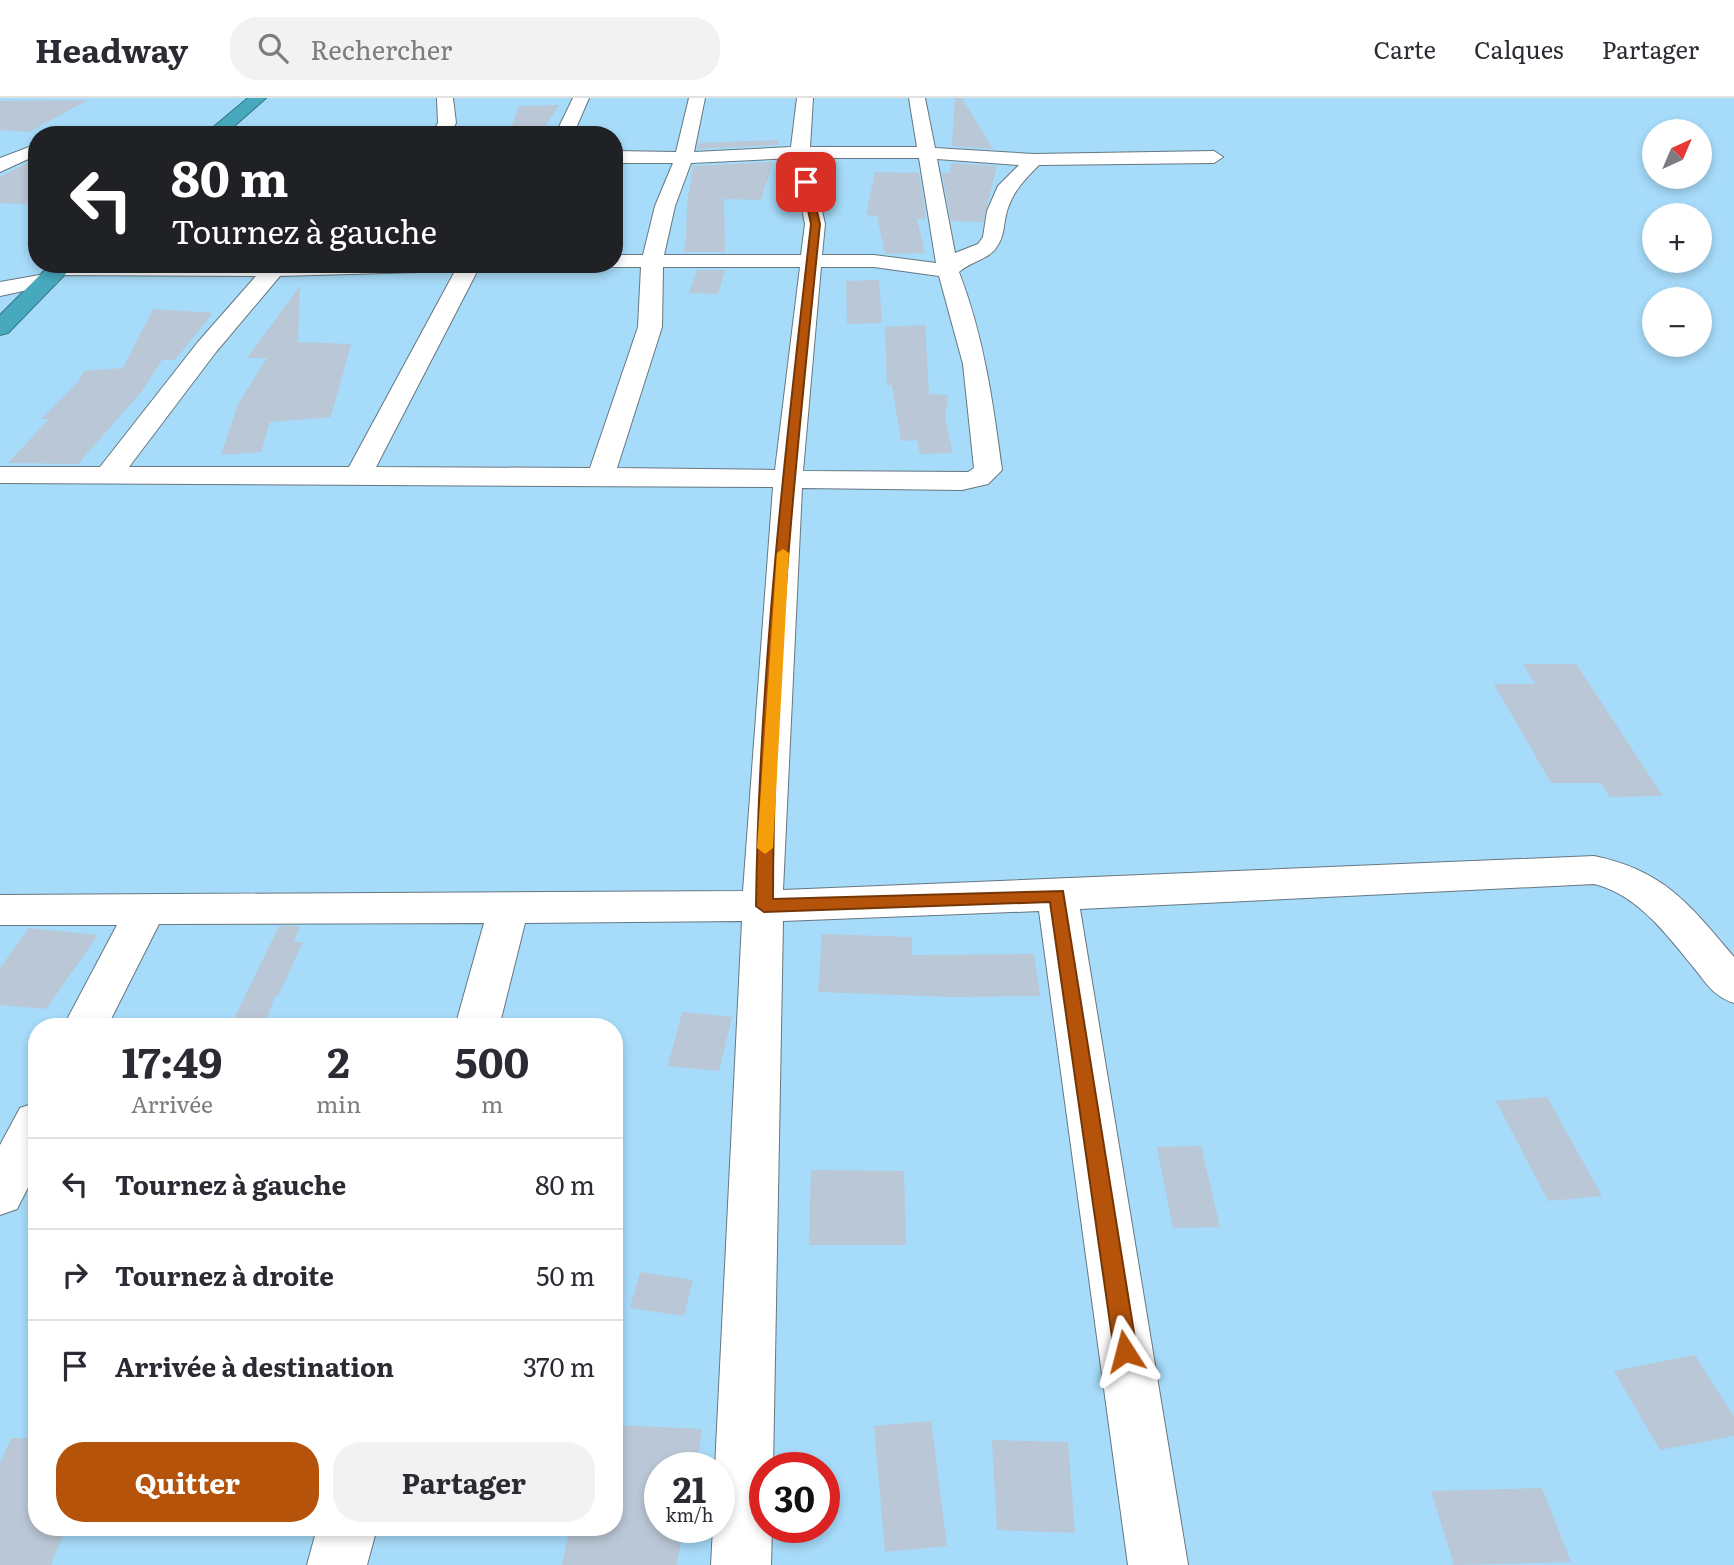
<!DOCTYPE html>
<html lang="fr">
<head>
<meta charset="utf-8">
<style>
	body { margin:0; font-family:Literata,serif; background:#f2f2f3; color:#2b2b33; height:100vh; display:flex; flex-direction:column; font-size:26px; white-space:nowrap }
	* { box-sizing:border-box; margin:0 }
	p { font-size:23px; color:#7c7c81 }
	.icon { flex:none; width:38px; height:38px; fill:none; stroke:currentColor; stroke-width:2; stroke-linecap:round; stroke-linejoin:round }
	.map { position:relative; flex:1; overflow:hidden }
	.details { position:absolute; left:28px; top:920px; width:595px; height:518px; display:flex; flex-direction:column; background:#fff; border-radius:28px; box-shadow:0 4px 10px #0003 }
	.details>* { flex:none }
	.hud { position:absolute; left:28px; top:28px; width:595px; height:147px; border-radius:28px; box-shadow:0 4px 10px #0003; background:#202124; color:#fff; overflow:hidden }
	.needle { width:46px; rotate:44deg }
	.tools { position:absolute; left:1642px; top:21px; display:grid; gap:14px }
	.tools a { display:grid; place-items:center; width:70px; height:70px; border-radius:50%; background:#fff; box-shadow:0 4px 10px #0003; font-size:35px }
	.speed { position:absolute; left:644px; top:1354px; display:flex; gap:14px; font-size:35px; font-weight:700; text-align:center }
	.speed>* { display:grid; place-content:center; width:91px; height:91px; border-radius:50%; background:#fff; box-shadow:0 4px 10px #0003; line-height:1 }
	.speed small { font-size:18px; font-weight:400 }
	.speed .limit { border:10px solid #d22; background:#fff; color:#111 }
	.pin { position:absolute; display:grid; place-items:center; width:60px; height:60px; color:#fff; margin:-30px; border-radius:14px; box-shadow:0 4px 10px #0006 }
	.me { position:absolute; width:77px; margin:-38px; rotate:351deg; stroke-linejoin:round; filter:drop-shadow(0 0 5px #0008) }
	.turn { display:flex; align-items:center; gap:24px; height:147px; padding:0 28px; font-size:32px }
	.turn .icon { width:91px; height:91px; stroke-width:2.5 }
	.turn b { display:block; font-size:49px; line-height:60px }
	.eta { display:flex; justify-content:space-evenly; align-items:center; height:119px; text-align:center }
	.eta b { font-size:42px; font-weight:700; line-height:49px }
	.button { display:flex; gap:14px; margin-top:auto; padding:14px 28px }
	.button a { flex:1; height:80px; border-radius:28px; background:#b45309; color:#fff; font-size:28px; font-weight:700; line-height:80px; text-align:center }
	.button a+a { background:#f2f2f3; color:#2b2b33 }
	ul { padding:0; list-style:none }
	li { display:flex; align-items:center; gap:21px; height:91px; padding:0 28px; border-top:2px solid #e1e1e2 }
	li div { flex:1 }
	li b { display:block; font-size:26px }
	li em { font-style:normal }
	header { display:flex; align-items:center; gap:42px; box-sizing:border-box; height:98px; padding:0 35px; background:#fff; border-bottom:2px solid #e1e1e2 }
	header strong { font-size:33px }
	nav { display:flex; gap:38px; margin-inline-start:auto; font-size:24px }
	.search { width:490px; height:63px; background:#f2f2f3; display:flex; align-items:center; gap:18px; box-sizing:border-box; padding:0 24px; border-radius:28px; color:#7c7c81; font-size:26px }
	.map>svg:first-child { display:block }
	.green { fill:#a6dbf9; fill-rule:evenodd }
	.building { fill:#bac7d6 }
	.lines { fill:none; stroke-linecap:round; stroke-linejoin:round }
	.minor-casing { stroke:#667781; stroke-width:2 }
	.highway-casing { stroke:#357786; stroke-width:2 }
	.minor { fill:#fff; fill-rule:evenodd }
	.highway { fill:#48a9be; fill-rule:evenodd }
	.route { fill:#b45309; stroke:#753606; stroke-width:2 }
	.slow { fill:#f59e0b }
</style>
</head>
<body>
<header>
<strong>Headway</strong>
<div class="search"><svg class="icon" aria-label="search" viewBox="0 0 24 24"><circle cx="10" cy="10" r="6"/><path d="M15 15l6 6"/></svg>Rechercher</div>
<nav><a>Carte</a><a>Calques</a><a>Partager</a></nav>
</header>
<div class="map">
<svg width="1734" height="1467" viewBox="0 0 1734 1467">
	<rect width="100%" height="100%" fill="#e4f3fc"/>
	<!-- green -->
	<path class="green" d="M 0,0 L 1734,0 L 1734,1467 L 0,1467 ZM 1654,33 L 1699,33 L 1699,79 L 1654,79 ZM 37,37 L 614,37 L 614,166 L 37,166 ZM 1654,117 L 1699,117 L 1699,163 L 1654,163 ZM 1654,201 L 1699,201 L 1699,247 L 1654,247 ZM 37,929 L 614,929 L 614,1430 L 37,1430 ZM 660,1370 L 719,1370 L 719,1430 L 660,1430 ZM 765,1370 L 824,1370 L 824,1430 L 765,1430 Z"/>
	<!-- building -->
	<path class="building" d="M 955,0 L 962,0 L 993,51 L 952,48 Z
		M 88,2 L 29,34 L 0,32 L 0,3 Z
		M 559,7 L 540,37 L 508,37 L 519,8 Z
		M 779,42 L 778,47 L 697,51 L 698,45 Z
		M 37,60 L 37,99 L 26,106 L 0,105 L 0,79 Z
		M 773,64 L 761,102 L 724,101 L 725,154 L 683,154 L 686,141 L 687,106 L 693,68 Z
		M 951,65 L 997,68 L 983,124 L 951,123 L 942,75 L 950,75 Z
		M 875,74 L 919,75 L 926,121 L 917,121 L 925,155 L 885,156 L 877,118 L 866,117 Z
		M 697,172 L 725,172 L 718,196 L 689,195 Z
		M 879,182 L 882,225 L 847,226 L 846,183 Z
		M 300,188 L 298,244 L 351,246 L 331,319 L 270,324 L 261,354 L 221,357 L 238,306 L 267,260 L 247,260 Z
		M 153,211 L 213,215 L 175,262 L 162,262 L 142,293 L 78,366 L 8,365 L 49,321 L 41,321 L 78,284 L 84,273 L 123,270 Z
		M 925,227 L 929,296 L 948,297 L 945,322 L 953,355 L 920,356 L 917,342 L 901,343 L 892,287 L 887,287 L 885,229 Z
		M 1523,566 L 1576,566 L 1663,698 L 1610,699 L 1601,685 L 1551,685 L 1494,586 L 1535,586 Z
		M 279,828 L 300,828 L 294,844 L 303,844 L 278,898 L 275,898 L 264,929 L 230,929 Z
		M 29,830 L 98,837 L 46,911 L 0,907 L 0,870 Z
		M 822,836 L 912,839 L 912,857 L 1034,856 L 1040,898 L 951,899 L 818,894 Z
		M 682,914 L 732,919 L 719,973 L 668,968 Z
		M 1547,999 L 1602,1098 L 1548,1103 L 1496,1003 Z
		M 1201,1048 L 1220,1129 L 1173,1130 L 1157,1049 Z
		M 811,1072 L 904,1073 L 906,1147 L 809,1147 Z
		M 640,1174 L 693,1182 L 684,1218 L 630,1210 Z
		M 1695,1257 L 1734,1319 L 1734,1338 L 1660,1352 L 1614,1273 Z
		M 931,1323 L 947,1448 L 885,1454 L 874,1328 Z
		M 614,1327 L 702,1331 L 697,1370 L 660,1370 L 660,1430 L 683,1430 L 677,1467 L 562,1467 L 570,1430 L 614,1430 Z
		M 11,1340 L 37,1340 L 37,1430 L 66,1430 L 51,1467 L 0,1467 L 0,1365 Z
		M 992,1342 L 1068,1344 L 1075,1435 L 997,1432 Z
		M 1542,1390 L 1571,1464 L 1454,1467 L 1431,1393 Z"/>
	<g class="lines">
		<defs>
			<path id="minor" d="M 437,0 L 453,0 L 456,25 L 449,37 L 431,37 L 438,25 Z
				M 573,0 L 589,0 L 573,37 L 555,37 Z
				M 689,0 L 705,0 L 694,54 L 791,49 L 797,0 L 813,0 L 810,49 L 917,49 L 909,0 L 925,0 L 935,50 L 1034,56 L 1214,53 L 1223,59 L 1214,65 L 1039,67 C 1025,81 1013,93 1007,113 C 1003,127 1005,138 996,150 C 989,161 970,164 959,174 C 984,239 993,304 1002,372 L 988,386 L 962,392 L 802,390 L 783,792 L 1594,758 C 1664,772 1690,807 1734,859 L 1734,905 C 1713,898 1707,886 1694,870 C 1667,837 1637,796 1594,786 L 1080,811 L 1188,1467 L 1128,1467 L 1039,813 L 783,823 L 773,1370 L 765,1370 L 765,1430 L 772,1430 L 771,1467 L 711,1467 L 713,1430 L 719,1430 L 719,1370 L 715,1370 L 742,823 L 525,825 L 499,929 L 455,929 L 484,825 L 159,826 L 107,929 L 63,929 L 117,827 L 0,827 L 0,797 L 743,793 L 773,389 L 0,385 L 0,369 L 100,369 L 198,244 L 256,178 L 56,177 L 59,181 L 56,186 L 0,198 L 0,184 L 51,175 L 48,171 L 52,166 L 481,166 L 376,369 L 590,370 L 638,229 L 641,169 L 614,169 L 605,166 L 614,166 L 614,157 L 643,157 L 655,108 L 673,65 L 614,65 L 614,53 L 676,54 ZM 792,60 L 805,126 L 801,157 L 664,157 L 675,108 L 691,65 ZM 810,60 L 919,60 L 936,165 L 874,157 L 822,157 L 825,126 ZM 937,61 L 1019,67 L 998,88 L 987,113 L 983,139 L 978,146 L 955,155 ZM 663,169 L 800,169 L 775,372 L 617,370 L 662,229 ZM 821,169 L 874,169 L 939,178 L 963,266 L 974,370 L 968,374 L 803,373 ZM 455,173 L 349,369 L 129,369 L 216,254 L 280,178 Z
				M 37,46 L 37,57 L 0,74 L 0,60 Z
				M 37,1004 L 37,1072 L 17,1111 L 0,1117 L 0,1047 L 20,1010 Z
				M 317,1430 L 377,1430 L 367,1467 L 307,1467 Z"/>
			<path id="highway" d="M 248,0 L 266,0 L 224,37 L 204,37 Z
				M 51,166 L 75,166 L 8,235 L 0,237 L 0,217 Z"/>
		</defs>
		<!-- minor casing -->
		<use href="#minor" class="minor-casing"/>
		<!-- highway casing -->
		<use href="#highway" class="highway-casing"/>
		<!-- minor -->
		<use href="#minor" class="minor"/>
		<!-- highway -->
		<use href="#highway" class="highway"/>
	</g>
	<!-- route -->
	<path class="route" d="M 806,81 L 810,84 L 820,126 C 797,350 773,575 773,801 L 1063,793 L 1137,1253 L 1133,1260 L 1125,1264 L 1118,1260 L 1114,1253 L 1050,804 L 764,814 L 756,808 C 759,580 785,352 811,126 L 802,84 Z"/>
	<!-- slow -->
	<path class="slow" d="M 783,451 L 789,455 L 773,750 L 765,756 L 757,750 L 777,455 Z"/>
</svg>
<div class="tools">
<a><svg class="needle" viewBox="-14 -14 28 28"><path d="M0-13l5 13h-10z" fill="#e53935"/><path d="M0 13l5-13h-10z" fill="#7c7c81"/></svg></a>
<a>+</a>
<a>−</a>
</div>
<div class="speed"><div>21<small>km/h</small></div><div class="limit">30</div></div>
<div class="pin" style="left:806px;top:84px;background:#d93025"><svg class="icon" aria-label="arrive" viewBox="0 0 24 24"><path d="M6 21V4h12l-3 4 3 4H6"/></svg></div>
<svg class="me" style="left:1125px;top:1253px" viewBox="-20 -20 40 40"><path d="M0-17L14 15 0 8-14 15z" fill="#b45309" stroke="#fff" stroke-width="4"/></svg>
<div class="hud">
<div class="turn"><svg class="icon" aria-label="left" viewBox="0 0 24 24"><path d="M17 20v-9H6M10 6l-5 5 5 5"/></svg><div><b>80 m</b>Tournez à gauche</div></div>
</div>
<section class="details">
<div class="eta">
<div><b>17:49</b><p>Arrivée</p></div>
<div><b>2</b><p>min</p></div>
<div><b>500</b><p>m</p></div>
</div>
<ul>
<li><svg class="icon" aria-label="left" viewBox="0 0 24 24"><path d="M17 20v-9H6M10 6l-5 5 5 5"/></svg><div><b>Tournez à gauche</b></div><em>80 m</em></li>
<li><svg class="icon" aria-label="right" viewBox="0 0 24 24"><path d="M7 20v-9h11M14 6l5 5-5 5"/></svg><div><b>Tournez à droite</b></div><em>50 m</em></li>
<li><svg class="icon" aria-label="arrive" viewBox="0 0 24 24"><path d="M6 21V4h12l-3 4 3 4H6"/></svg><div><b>Arrivée à destination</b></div><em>370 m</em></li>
</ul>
<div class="button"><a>Quitter</a><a>Partager</a></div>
</section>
</div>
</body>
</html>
